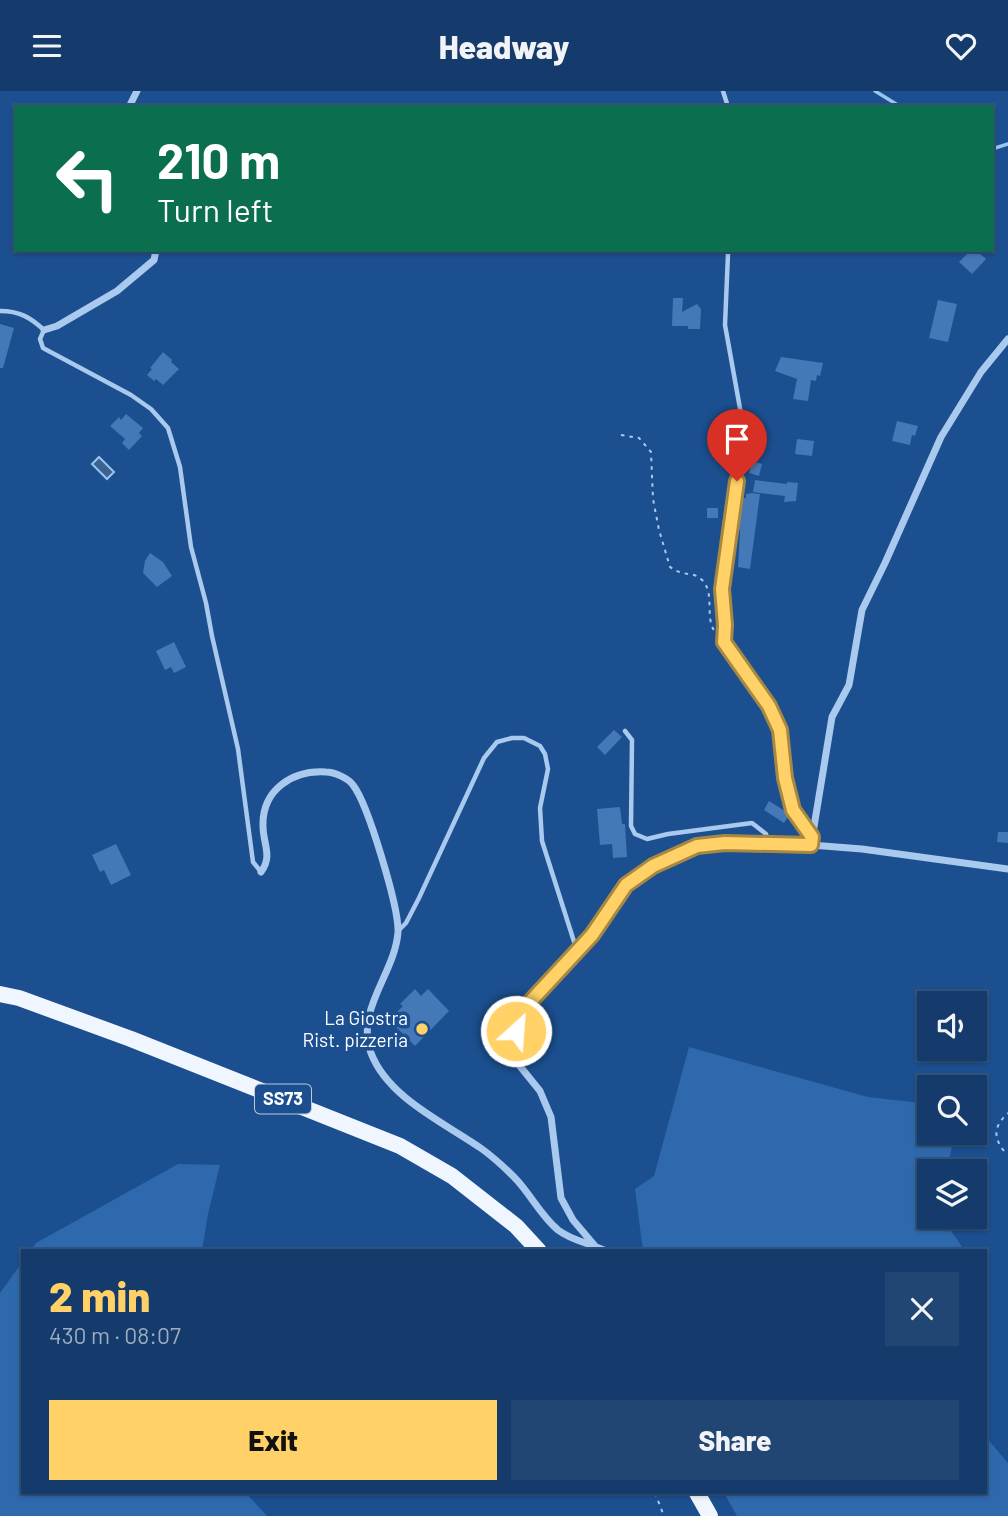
<!DOCTYPE html>
<html lang="en">
<head>
<meta charset="utf-8">
<style>
	body { margin:0; font-family:Barlow,sans-serif; background:#214673; color:#f1f3f6; height:100vh; display:flex; flex-direction:column; font-size:26px; white-space:nowrap }
	* { box-sizing:border-box; margin:0 }
	p { font-size:23px; color:#9dadc1 }
	.icon { flex:none; width:38px; height:38px; fill:none; stroke:currentColor; stroke-width:2; stroke-linecap:round; stroke-linejoin:round }
	.map { position:relative; flex:1; overflow:hidden }
	.side { position:absolute; left:21px; top:1158px; width:966px; height:245px; display:flex; flex-direction:column; background:#143b6b; border-radius:0px; box-shadow:0 2px 5px #0004,0 0 0 2px #33557e }
	.side>* { flex:none }
	.guide { position:absolute; left:14px; top:14px; width:980px; height:147px; border-radius:0px; box-shadow:0 2px 5px #0004,0 0 0 2px #33557e; background:#0b6e4f; color:#fff; overflow:hidden }
	.tools { position:absolute; left:917px; top:900px; display:grid; gap:14px }
	.tools a { display:grid; place-items:center; width:70px; height:70px; border-radius:0px; background:#143b6b; box-shadow:0 2px 5px #0004,0 0 0 2px #33557e; font-size:35px }
	.pin { position:absolute; display:grid; place-items:center; width:60px; height:60px; color:#fff; margin:-72px -30px; border-radius:50% 50% 50% 0; rotate:-45deg; box-shadow:0 0 7px #0007 }
	.pin .icon { rotate:45deg }
	.me { position:absolute; width:77px; margin:-38px; rotate:26deg; stroke-linejoin:round; filter:drop-shadow(0 0 5px #0008) }
	.turn { display:flex; align-items:center; gap:24px; height:147px; padding:0 28px; font-size:32px }
	.turn .icon { width:91px; height:91px; stroke-width:2.5 }
	.turn b { display:block; font-size:49px; line-height:60px }
	.round { display:grid; place-items:center; flex:none; width:74px; height:74px; border-radius:0px; background:#214673 }
	.overview { display:flex; align-items:center; justify-content:space-between; height:119px; padding:0 28px }
	h1 { font-size:42px; font-weight:800; line-height:52px; color:#ffd166 }
	.primary-button { display:flex; gap:14px; margin-top:auto; padding:14px 28px }
	.primary-button a { flex:1; height:80px; border-radius:0px; background:#ffd166; color:#111; font-size:28px; font-weight:800; line-height:80px; text-align:center }
	.primary-button a+a { background:#214673; color:#f1f3f6 }
	header { display:flex; justify-content:space-between; align-items:center; height:91px; padding:0 28px; background:#143b6b; font-size:32px; font-weight:800 }
	.map>svg:first-child { display:block }
	.green { fill:#2e69ad }
	.water { fill:#3c6290; stroke:#9cc4f0; stroke-width:2 }
	.lines { fill:none; stroke-linecap:round; stroke-linejoin:round }
	.stream { stroke:#9cc4f0; stroke-width:3.5 }
	.building { fill:#4478b7 }
	.path { stroke:#a9c9ee; stroke-width:2; stroke-dasharray:3.5 5; stroke-linecap:butt }
	.lane { stroke:#a9c9ee; stroke-width:4.5 }
	.street { stroke:#a9c9ee; stroke-width:7 }
	.primary { stroke:#f0f6ff; stroke-width:16 }
	.route-casing { stroke:#a68842; stroke-width:18 }
	.route { stroke:#ffd166; stroke-width:12 }
	.poi-dot { fill:#ffd166; stroke:#1b4f8f; stroke-width:2.5 }
	.labels { text-anchor:middle; stroke-width:7; stroke-linejoin:round; paint-order:stroke }
	.shield { fill:#1b4f8f; stroke:#bbcadd; stroke-width:2 }
	.shield-label { font-size:18px; font-weight:bold; fill:#fff }
	.poi-label { font-size:19px; fill:#fff; stroke:#1b4f8f; text-anchor:end }
</style>
</head>
<body>
<header><svg class="icon" aria-label="menu" viewBox="0 0 24 24"><path d="M4 6h16M4 12h16M4 18h16"/></svg>Headway<svg class="icon" aria-label="heart" viewBox="0 0 24 24"><path d="M12 20l-8-8c-3-5 5-10 8-4 3-6 11-1 8 4z"/></svg></header>
<div class="map">
<svg width="1008" height="1425" viewBox="0 0 1008 1425">
	<rect width="100%" height="100%" fill="#1b4f8f"/>
	<!-- green -->
	<path class="green" d="M 689,956 L 868,1006 L 929,1013 L 929,1041 L 951,1041 L 953,1051 L 947,1080 L 929,1080 L 929,1125 L 944,1125 C 946,1139 960,1147 963,1160 L 643,1160 L 635,1098 L 654,1085 Z
		M 178,1073 L 220,1074 L 208,1123 L 202,1160 L 30,1160 L 36,1152 Z
		M 23,1170 L 23,1402 L 246,1402 L 267,1425 L 0,1425 L 0,1202 Z
		M 985,1345 L 1008,1372 L 1008,1425 L 737,1425 L 724,1402 L 985,1402 Z"/>
	<!-- water -->
	<path class="water" d="M 99,366 L 114,381 L 107,388 L 92,373 Z"/>
	<g class="lines">
		<!-- stream -->
		<path class="stream" d="M 875,0 L 901,16
			M 992,58 L 1008,53"/>
	</g>
	<!-- building -->
	<path class="building" d="M 966,159 L 976,159 L 986,168 L 972,183 L 959,171 L 967,163 Z
		M 673,207 L 683,207 L 682,221 L 697,213 L 701,218 L 700,238 L 688,238 L 688,235 L 672,235 Z
		M 938,209 L 957,213 L 948,251 L 929,247 Z
		M 0,233 L 14,237 L 3,277 L 0,277 Z
		M 163,261 L 172,269 L 171,271 L 179,278 L 163,294 L 156,288 L 154,290 L 147,284 L 152,278 L 150,277 Z
		M 781,266 L 823,272 L 820,285 L 817,284 L 816,290 L 811,289 L 808,310 L 793,308 L 797,288 L 775,280 Z
		M 126,323 L 143,337 L 139,342 L 142,345 L 129,359 L 122,352 L 125,348 L 110,335 L 119,326 L 121,329 Z
		M 897,330 L 918,335 L 915,345 L 912,344 L 910,354 L 892,350 Z
		M 797,348 L 814,350 L 812,365 L 795,363 Z
		M 752,370 L 762,373 L 759,385 L 749,382 Z
		M 755,389 L 787,393 L 787,391 L 798,392 L 796,410 L 784,411 L 785,405 L 753,401 Z
		M 752,402 L 760,403 L 750,478 L 738,476 L 740,439 L 739,438 L 743,407 L 746,407 L 746,403 Z
		M 707,417 L 718,417 L 718,427 L 707,427 Z
		M 150,462 L 163,471 L 172,485 L 157,496 L 143,482 L 145,470 Z
		M 174,551 L 186,576 L 174,582 L 171,576 L 165,579 L 156,560 Z
		M 614,639 L 622,646 L 605,664 L 597,656 Z
		M 769,710 L 790,723 L 784,732 L 764,719 Z
		M 620,716 L 622,733 L 625,733 L 627,766 L 613,767 L 612,753 L 600,754 L 597,718 Z
		M 998,741 L 1008,741 L 1008,752 L 997,751 Z
		M 116,753 L 131,784 L 111,794 L 104,779 L 100,781 L 92,764 Z
		M 415,898 L 421,905 L 428,898 L 449,920 L 415,955 L 389,929 L 403,915 L 400,913 Z"/>
	<g class="lines">
		<!-- path -->
		<path class="path" d="M 621,344 L 639,347 L 651,361 L 653,408 L 659,439 L 670,476 C 672,477 677,481 680,481 C 687,484 695,482 701,488 C 716,501 704,526 715,541
			M 1004,1060 C 992,1045 995,1034 1008,1022
			M 655,1402 L 664,1425"/>
		<!-- lane -->
		<path class="lane" d="M 723,0 L 728,16
			M 730,159 L 728,163 L 725,234 L 741,323 L 737,390 L 722,498 L 725,534 L 724,551 L 770,615 L 780,639 L 785,687 L 793,719 L 812,745
			M 0,220 C 19,220 30,226 44,239 L 40,248 L 43,257 L 131,304 L 151,318 L 168,337 L 180,376 L 191,456 L 206,512 L 212,545 L 238,658 L 253,771 L 261,781
			M 625,640 L 632,649 L 631,735 L 635,743 L 647,748 L 668,743 L 752,732 L 766,743 L 768,753
			M 398,840 L 406,832 L 419,807 L 484,667 L 497,651 L 512,647 L 524,647 L 540,655 L 545,663 L 548,678 L 540,717 L 542,750 L 577,860"/>
		<!-- street -->
		<path class="street" d="M 129,16 L 137,0
			M 44,239 L 57,235 L 117,200 L 154,169 L 156,159
			M 811,754 L 832,626 L 849,594 L 862,519 L 885,472 L 941,346 L 981,281 L 1008,248
			M 261,781 C 273,765 263,753 263,735 C 262,699 292,679 326,681 C 334,681 348,687 353,694 C 368,713 399,817 398,841 C 395,883 355,918 371,962 C 388,1007 445,1032 482,1058 C 493,1066 504,1076 514,1086 C 530,1102 540,1124 558,1139 C 572,1150 590,1152 606,1160
			M 595,1155 L 573,1129 L 561,1107 L 551,1026 L 540,1000 L 519,974 L 515,955 L 517,925 L 592,844 L 626,794 L 653,775 L 697,755 L 725,753 L 811,754 L 862,758 L 1008,778"/>
		<!-- primary -->
		<path class="primary" d="M 0,903 L 19,907 L 131,948 L 400,1055 L 452,1085 L 516,1135 L 539,1160
			M 697,1402 L 710,1425"/>
	</g>
	<g class="lines">
		<defs>
			<path id="route" d="M 516,940 L 517,925 L 592,844 L 626,794 L 653,775 L 697,755 L 725,752 L 811,754 L 812,746 L 793,719 L 785,687 L 780,639 L 769,615 L 724,551 L 725,534 L 722,498 L 737,390"/>
		</defs>
		<!-- route casing -->
		<use href="#route" class="route-casing"/>
		<!-- route -->
		<use href="#route" class="route"/>
	</g>
	<!-- markers -->
	<circle class="poi-dot" cx="422" cy="938" r="7"/>
	<g class="labels">
		<!-- shield labels -->
		<rect class="shield" x="255" y="993.5" width="56" height="29" rx="5"/>
		<g class="shield-label">
			<text x="283" y="1014">SS73</text>
		</g>
		<!-- poi labels -->
		<g class="poi-label">
			<text x="408" y="934">La Giostra<tspan x="408" dy="22">Rist. pizzeria</tspan></text>
		</g>
	</g>
</svg>
<div class="tools">
<a><svg class="icon" aria-label="sound" viewBox="0 0 24 24"><path d="M4 9h4l5-4v14l-5-4H4zM17 9q2 3 0 6"/></svg></a>
<a><svg class="icon" aria-label="search" viewBox="0 0 24 24"><circle cx="10" cy="10" r="6"/><path d="M15 15l6 6"/></svg></a>
<a><svg class="icon" aria-label="layers" viewBox="0 0 24 24"><path d="M12 4l9 5-9 5-9-5zM3 14l9 5 9-5"/></svg></a>
</div>
<div class="pin" style="left:737px;top:390px;background:#d93025"><svg class="icon" aria-label="arrive" viewBox="0 0 24 24"><path d="M6 21V4h12l-3 4 3 4H6"/></svg></div>
<svg class="me" style="left:516px;top:940px" viewBox="-20 -20 40 40"><circle r="17" fill="#ffd166" stroke="#fff" stroke-width="3"/><path d="M0-11L8 9 0 5-8 9z" fill="#fff"/></svg>
<div class="guide">
<div class="turn"><svg class="icon" aria-label="left" viewBox="0 0 24 24"><path d="M17 20v-9H6M10 6l-5 5 5 5"/></svg><div><b>210 m</b>Turn left</div></div>
</div>
<section class="side">
<div class="overview"><div><h1>2 min</h1><p>430 m · 08:07</p></div><a class="round"><svg class="icon" aria-label="close" viewBox="0 0 24 24"><path d="M6 6l12 12M18 6L6 18"/></svg></a></div>
<div class="primary-button"><a>Exit</a><a>Share</a></div>
</section>
</div>
</body>
</html>
